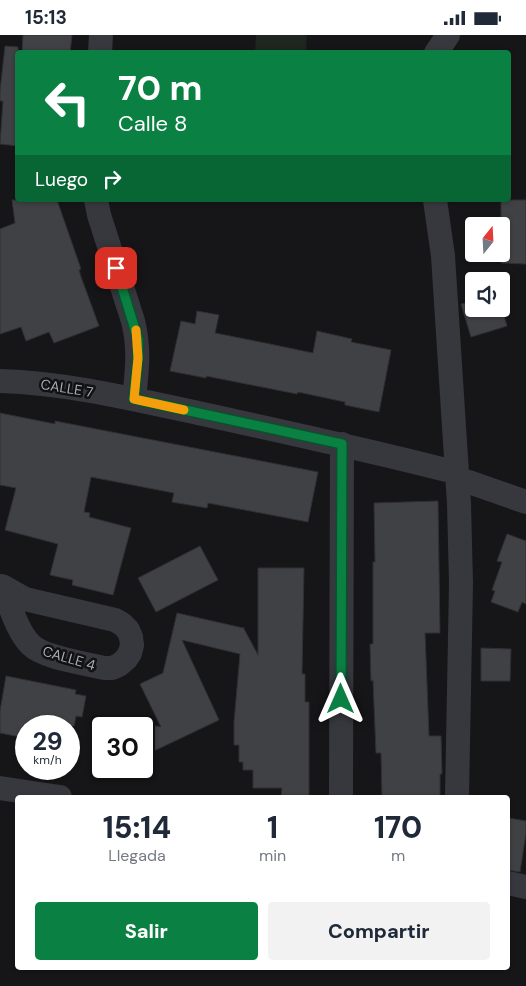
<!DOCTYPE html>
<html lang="es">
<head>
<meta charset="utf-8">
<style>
	body { margin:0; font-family:"DM Sans",sans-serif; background:#f2f2f3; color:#1f2937; height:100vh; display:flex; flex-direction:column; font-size:19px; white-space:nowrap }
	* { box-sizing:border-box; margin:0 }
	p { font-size:16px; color:#747a83 }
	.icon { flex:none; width:28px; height:28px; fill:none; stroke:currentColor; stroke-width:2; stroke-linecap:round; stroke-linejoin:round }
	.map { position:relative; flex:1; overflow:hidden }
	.sheet { position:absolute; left:15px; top:760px; width:495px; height:175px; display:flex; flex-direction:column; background:#fff; border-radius:5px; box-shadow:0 1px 4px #0004 }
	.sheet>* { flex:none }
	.banner { position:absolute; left:15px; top:15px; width:496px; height:152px; border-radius:5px; box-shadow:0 1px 4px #0004; background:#0b8043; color:#fff; overflow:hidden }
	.needle { width:32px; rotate:18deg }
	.buttons { position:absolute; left:465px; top:182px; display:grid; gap:10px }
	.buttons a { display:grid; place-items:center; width:45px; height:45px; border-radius:5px; background:#fff; box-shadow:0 1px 4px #0004; font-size:25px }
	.speed { position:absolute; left:15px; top:680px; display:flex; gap:10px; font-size:25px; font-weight:700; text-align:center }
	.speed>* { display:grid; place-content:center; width:65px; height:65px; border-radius:50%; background:#fff; box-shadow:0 1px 4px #0004; line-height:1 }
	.speed small { font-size:12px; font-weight:400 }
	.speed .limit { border:2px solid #111; border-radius:8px; background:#fff; color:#111 }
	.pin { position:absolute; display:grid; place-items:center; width:42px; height:42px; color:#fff; margin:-21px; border-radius:10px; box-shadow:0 2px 8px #0006 }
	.me { position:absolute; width:55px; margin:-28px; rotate:0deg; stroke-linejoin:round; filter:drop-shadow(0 0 4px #0008) }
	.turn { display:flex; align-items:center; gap:18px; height:105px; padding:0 20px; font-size:22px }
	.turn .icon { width:65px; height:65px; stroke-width:2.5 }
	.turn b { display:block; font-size:35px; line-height:42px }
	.then { display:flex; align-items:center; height:48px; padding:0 20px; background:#0003; gap:10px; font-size:19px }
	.eta { display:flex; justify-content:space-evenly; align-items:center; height:85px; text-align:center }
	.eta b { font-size:30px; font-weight:800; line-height:35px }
	.primary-button { display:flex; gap:10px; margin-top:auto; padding:10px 20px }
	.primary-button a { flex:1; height:58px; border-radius:5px; background:#0b8043; color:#fff; font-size:20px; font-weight:800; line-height:58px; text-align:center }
	.primary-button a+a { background:#f2f2f3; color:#1f2937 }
	.status { display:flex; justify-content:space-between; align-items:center; height:35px; padding:0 25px; background:#fff; direction:ltr }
	.status svg { height:14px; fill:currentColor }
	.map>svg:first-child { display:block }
	.green { fill:#1e261f }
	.building { fill:#404145; stroke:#303034 }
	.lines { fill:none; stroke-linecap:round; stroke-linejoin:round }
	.minor { stroke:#37383d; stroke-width:24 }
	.route-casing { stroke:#07532c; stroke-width:12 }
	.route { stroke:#0b8043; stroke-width:9 }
	.slow { stroke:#f59e0b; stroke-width:9 }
	.labels { text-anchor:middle; stroke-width:5; stroke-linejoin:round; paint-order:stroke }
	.street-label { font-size:14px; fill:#a8adb8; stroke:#111113 }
</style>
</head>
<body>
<div class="status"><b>15:13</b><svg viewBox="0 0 49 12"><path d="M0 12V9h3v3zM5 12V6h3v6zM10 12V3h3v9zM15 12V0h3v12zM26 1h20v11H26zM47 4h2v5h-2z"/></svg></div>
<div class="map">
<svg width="526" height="951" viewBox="0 0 526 951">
	<rect width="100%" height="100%" fill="#161618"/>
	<!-- green -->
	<path class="green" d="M 256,0 L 307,0 L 306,17 L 255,17 Z"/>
	<!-- building -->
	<path class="building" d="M 23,0 L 72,0 L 70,18 L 22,18 Z
		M 5,11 L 18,12 L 18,111 L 0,109 L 3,66 L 0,66 L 0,56 Z
		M 12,165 L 57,165 L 81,234 L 79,235 L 81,242 L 99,291 L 54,308 L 49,297 L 26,306 L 21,292 L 0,299 L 0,194 L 15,188 Z
		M 501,165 L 526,165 L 526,229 L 501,228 Z
		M 474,266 L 474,274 L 501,274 L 501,271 L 507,291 L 471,302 L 461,269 Z
		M 197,276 L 219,280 L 215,298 L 265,308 L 313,318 L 317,296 L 352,304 L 351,307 L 391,315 L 379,377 L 345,370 L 345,367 L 298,357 L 297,359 L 206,341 L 206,343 L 170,336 L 181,286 L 195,289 Z
		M 0,378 L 55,389 L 55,386 L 318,437 L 308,487 L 208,468 L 207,473 L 172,467 L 174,458 L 91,442 L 84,477 L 90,478 L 89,482 L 131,493 L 113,560 L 72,550 L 73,545 L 50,540 L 58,509 L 5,495 L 16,453 L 0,450 Z
		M 438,466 L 440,598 L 425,598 L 429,701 L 441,701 L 442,739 L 440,739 L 440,762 L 382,762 L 381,718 L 376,718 L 373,645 L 371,646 L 370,609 L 373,609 L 373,527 L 375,527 L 374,468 Z
		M 507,499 L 526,506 L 526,569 L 522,567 L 518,577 L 491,567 L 495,556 L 492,555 L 502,527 L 497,526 Z
		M 200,511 L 218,545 L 156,577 L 138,543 Z
		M 258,533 L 304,533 L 302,639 L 305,639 L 305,667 L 309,667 L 309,762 L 281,762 L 282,753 L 253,753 L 253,735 L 243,735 L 243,727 L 239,727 L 239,710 L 234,710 L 234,687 L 240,619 L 182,605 L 219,685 L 156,715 L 144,713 L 144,689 L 161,692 L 140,649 L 163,638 L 177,578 L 243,593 L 243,592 L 258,620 Z
		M 481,613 L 511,614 L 510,646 L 481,646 Z
		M 6,641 L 76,655 L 75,659 L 86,661 L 82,682 L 76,681 L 74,691 L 26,691 L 26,703 L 0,698 L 0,676 Z
		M 508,783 L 526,786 L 526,798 L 520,837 L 508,835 Z"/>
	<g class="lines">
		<!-- minor -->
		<path class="minor" d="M 100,18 L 101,0
			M 436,18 L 448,0
			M 96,165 L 99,180 L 133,286 C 140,314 137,336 134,364
			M 435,165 L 443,221 L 459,469 L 461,548 L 457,762
			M 0,346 C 67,348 133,364 198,378 C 281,396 364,414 446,435
			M 469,447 L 526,467
			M 2,551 L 25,564 L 115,585 L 122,589 L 128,595 L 131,602 L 132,610 L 130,618 L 126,624 L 119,630 L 112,633 L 104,633 C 85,628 44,623 31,610 C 17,597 10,569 2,551 Z
			M 0,753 L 60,762
			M 341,762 L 342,409
			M 508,848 L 526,852"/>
	</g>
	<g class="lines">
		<defs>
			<path id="route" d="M 116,233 L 138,304 L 138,323 L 134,364 L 342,409 L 341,664"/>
		</defs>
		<!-- route casing -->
		<use href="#route" class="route-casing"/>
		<!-- route -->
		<use href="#route" class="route"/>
		<!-- slow -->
		<path class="slow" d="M 136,295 L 138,323 L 134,364 L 184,375"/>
	</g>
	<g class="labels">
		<!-- street labels -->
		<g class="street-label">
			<text transform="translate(67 353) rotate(9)" y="5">CALLE 7</text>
			<text transform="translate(69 623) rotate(16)" y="5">CALLE 4</text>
		</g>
	</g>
</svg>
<div class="buttons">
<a><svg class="needle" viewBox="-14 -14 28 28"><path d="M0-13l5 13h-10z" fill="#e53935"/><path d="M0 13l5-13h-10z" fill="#747a83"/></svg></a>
<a><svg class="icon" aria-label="sound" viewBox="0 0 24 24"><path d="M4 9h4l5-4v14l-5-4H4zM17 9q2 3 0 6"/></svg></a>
</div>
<div class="speed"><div>29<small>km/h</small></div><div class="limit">30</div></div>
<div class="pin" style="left:116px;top:233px;background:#d93025"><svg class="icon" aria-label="arrive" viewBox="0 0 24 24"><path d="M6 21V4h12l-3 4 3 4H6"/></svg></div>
<svg class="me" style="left:341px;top:664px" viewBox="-20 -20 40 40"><path d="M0-17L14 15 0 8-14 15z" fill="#0b8043" stroke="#fff" stroke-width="4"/></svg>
<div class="banner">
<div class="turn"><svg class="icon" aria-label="left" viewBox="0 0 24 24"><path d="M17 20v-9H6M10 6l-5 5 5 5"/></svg><div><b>70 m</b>Calle 8</div></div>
<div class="then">Luego<svg class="icon" aria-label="right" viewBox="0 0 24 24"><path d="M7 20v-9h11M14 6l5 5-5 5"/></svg></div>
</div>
<section class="sheet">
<div class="eta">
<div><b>15:14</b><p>Llegada</p></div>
<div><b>1</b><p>min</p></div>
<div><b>170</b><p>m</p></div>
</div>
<div class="primary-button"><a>Salir</a><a>Compartir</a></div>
</section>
</div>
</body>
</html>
